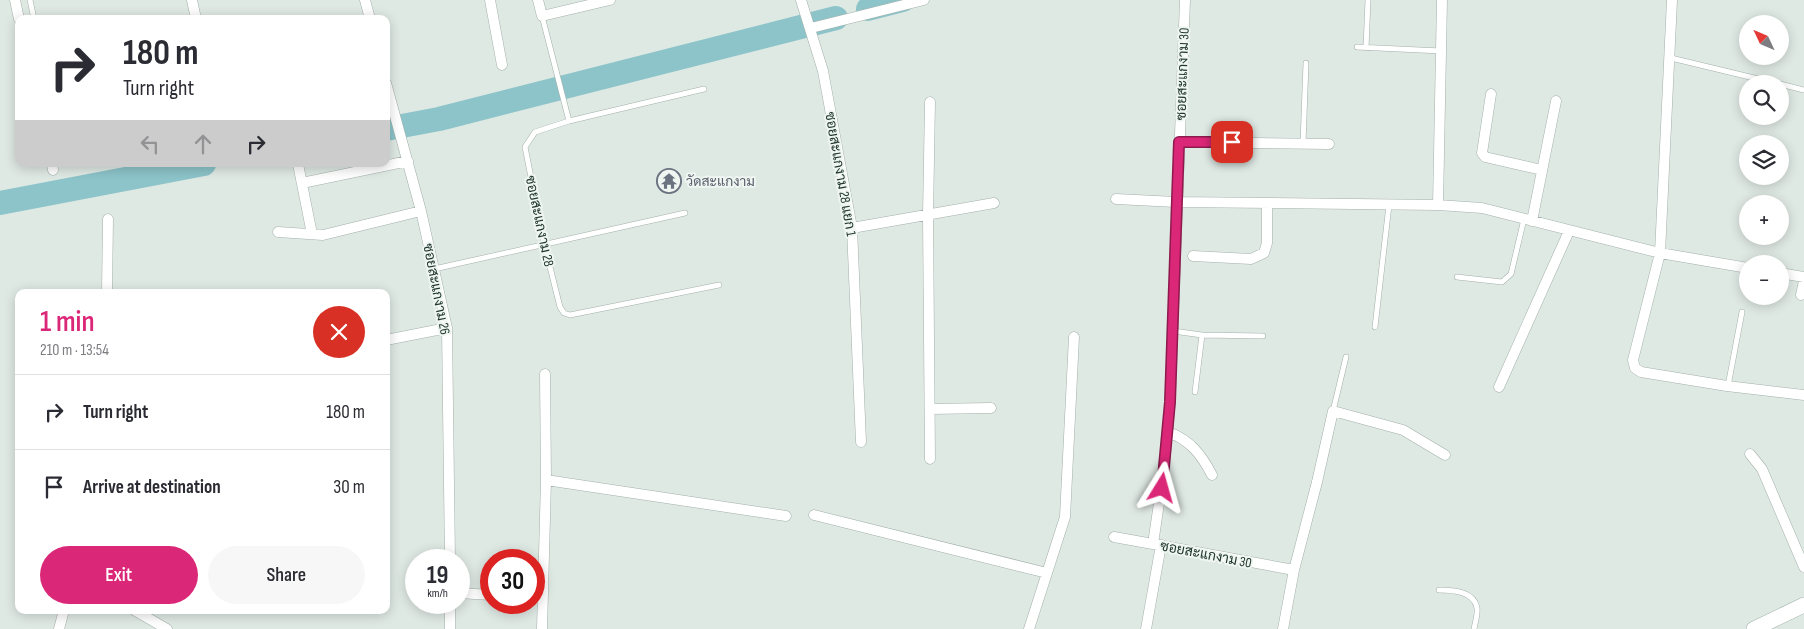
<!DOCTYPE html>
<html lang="en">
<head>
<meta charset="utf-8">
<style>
	body { margin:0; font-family:"Sofia Sans Condensed",Sarabun,sans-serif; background:#f7f7f7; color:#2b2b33; height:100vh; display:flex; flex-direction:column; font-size:19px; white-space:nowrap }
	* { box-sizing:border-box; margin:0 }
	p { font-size:16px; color:#7c7c81 }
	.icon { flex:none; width:28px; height:28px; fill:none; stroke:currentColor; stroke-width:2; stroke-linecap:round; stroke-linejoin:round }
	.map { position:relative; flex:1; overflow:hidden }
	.sheet { position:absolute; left:15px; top:289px; width:375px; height:325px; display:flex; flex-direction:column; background:#fff; border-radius:10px; box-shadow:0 2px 12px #0003 }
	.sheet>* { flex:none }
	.guide { position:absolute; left:15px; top:15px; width:375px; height:152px; border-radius:10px; box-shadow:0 2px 12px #0003; background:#fff; color:#2b2b33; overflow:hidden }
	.needle { width:32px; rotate:314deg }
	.controls { position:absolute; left:1739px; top:15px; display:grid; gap:10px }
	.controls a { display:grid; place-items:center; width:50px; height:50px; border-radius:50%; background:#fff; box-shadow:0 2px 12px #0003; font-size:25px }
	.speed { position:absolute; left:405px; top:549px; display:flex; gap:10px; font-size:25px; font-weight:700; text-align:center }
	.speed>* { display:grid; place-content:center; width:65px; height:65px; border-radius:50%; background:#fff; box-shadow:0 2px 12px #0003; line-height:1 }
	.speed small { font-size:12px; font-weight:400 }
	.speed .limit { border:8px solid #d22; background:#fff; color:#111 }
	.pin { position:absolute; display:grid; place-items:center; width:42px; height:42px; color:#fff; margin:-21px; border-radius:10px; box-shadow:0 2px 8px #0006 }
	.me { position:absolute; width:55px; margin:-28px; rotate:8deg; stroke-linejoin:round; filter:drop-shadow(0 0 4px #0008) }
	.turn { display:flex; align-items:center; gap:18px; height:105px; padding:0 25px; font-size:22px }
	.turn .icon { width:65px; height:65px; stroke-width:2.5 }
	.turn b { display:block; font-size:35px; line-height:42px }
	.lanes { display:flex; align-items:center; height:48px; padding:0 25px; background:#0003; justify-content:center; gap:25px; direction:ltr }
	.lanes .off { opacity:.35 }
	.round { display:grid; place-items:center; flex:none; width:52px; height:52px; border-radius:26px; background:#f7f7f7 }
	.head { display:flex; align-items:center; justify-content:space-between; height:85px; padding:0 25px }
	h1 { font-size:30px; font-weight:600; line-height:38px; color:#db2777 }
	.primary-button { display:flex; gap:10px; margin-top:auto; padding:10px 25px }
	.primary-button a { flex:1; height:58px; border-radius:30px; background:#db2777; color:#fff; font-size:20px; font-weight:600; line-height:58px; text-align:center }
	.primary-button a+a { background:#f7f7f7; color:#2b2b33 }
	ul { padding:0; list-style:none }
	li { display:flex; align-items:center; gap:15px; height:75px; padding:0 25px; border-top:1px solid #e1e1e2 }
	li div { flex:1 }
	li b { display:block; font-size:19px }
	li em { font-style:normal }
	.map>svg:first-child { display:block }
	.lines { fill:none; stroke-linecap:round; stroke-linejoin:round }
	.river { stroke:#8cc4c9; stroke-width:24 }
	.lane-casing { stroke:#a3b0aa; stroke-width:6 }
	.street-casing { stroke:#a3b0aa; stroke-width:11 }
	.secondary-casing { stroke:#a0b3ab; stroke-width:16 }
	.lane { stroke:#fff; stroke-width:5 }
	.street { stroke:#fff; stroke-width:10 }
	.secondary { stroke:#fff; stroke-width:15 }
	.route-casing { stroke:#8e194d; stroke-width:12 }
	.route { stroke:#db2777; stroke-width:9 }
	.labels { text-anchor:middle; stroke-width:4; stroke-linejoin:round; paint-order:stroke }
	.street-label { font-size:14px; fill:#223730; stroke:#eff6f2 }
	.worship-label { font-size:14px; fill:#5b616d; stroke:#eff6f2; text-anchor:start }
</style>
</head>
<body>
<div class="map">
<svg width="1804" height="629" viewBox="0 0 1804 629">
	<rect width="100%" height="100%" fill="#dfe9e4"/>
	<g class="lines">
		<!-- river -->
		<path class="river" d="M 868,9 L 903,0
			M 386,129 L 439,119 L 836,18
			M 0,203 L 204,164"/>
		<defs>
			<path id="lane" d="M 30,0 L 34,19
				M 542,16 L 569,121 L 535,132 L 525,147 L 544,243 L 560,307 L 564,313 L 570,315 L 719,285
				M 1357,47 L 1441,51
				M 1366,48 L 1368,0
				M 1671,58 L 1779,84
				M 1780,84 L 1804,90
				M 569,121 L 704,89
				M 1303,143 L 1306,63
				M 434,269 L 685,213
				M 1457,277 L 1502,282 L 1511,274 L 1524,219
				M 1375,327 L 1389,205
				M 1173,331 L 1202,335 L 1195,392
				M 1202,335 L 1263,336
				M 1728,386 L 1742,312
				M 1333,411 L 1346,357
				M 1439,590 C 1452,590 1474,591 1477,608 C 1478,614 1475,623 1474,629"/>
			<path id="street" d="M 15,0 L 19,19
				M 192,0 L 196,19
				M 365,0 L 370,19
				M 490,0 L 502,65
				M 538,0 L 542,16 L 610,0
				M 801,0 L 823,71 L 852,228 L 861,442
				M 1185,0 L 1170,403 L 1164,469 L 1153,544 L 1294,570
				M 1672,0 L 1660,253 L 1633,360 L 1635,368 L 1641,372 L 1727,386 L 1804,395
				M 811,28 L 924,0
				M 386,83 L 421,211 L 447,328 L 450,560
				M 1491,94 L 1482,153 L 1485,157 L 1542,170
				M 930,102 L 928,216 L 930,459
				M 1179,142 L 1329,144
				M 52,164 L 53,170
				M 298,164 L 312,234
				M 302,183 L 408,161
				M 1116,199 L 1176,202 L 1438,205 L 1482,208 L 1660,253 L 1748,268
				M 1438,205 L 1442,0
				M 1532,221 L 1556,101
				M 852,228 L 994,203
				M 278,232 L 323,235 L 421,211
				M 1193,256 L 1251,259 L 1264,253 L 1267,243 L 1267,203
				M 1780,273 L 1804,277
				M 107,292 L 108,219
				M 1801,295 L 1804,281
				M 386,340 L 447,328
				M 1499,387 L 1569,231
				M 930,409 L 991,408
				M 1168,432 C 1190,440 1201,454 1212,475
				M 1750,454 L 1762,469 L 1804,567
				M 546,480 L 786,516
				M 814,515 L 1047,573
				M 1114,537 L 1153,544
				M 459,593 L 491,595
				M 450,602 L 450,629
				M 134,610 L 167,629
				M 59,629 L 64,610
				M 542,629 L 546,480 L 545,374
				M 1029,629 L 1065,517 L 1074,337
				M 1146,629 L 1161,545
				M 1283,629 L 1294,570 L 1317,482 L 1333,411 L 1403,430 L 1445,455"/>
			<path id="secondary" d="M 1754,629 L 1804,605"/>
		</defs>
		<!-- lane casing -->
		<use href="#lane" class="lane-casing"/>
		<!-- street casing -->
		<use href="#street" class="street-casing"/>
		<!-- secondary casing -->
		<use href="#secondary" class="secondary-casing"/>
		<!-- lane -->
		<use href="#lane" class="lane"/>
		<!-- street -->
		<use href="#street" class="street"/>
		<!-- secondary -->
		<use href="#secondary" class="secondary"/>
	</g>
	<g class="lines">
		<defs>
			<path id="route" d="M 1162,488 L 1170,402 L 1179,142 L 1232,142"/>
		</defs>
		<!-- route casing -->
		<use href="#route" class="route-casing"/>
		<!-- route -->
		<use href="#route" class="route"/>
	</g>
	<!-- icons -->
	<defs>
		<symbol id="temple-ring" viewBox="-11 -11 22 22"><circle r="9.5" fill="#eff6f2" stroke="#6b7280" stroke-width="1.5"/><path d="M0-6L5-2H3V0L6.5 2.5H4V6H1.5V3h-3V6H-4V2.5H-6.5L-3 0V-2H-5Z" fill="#6b7280"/></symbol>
	</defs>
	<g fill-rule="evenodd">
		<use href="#temple-ring" x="655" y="167" width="28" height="28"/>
	</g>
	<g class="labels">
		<!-- street labels -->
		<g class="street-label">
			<text transform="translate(1182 74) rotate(-88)" y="5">ซอยสะแกงาม 30</text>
			<text transform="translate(841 174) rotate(80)" y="5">ซอยสะแกงาม 28 แยก 1</text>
			<text transform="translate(540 221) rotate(78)" y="5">ซอยสะแกงาม 28</text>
			<text transform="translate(437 289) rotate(79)" y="5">ซอยสะแกงาม 26</text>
			<text transform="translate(1206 554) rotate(11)" y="5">ซอยสะแกงาม 30</text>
		</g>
		<!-- worship labels -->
		<g class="worship-label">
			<text x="686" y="186">วัดสะแกงาม</text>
		</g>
	</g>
</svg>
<div class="controls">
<a><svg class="needle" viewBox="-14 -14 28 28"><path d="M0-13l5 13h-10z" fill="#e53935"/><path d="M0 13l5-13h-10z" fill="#7c7c81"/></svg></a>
<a><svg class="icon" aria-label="search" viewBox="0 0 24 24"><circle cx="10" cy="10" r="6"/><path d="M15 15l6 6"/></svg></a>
<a><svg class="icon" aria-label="layers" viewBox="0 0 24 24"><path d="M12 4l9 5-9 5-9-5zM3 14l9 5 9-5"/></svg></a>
<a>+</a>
<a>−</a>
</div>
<div class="speed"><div>19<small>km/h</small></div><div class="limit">30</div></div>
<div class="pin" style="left:1232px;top:142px;background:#d93025"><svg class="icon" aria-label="arrive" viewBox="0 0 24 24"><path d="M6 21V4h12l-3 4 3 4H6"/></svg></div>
<svg class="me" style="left:1162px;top:488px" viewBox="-20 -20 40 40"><path d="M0-17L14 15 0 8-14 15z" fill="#db2777" stroke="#fff" stroke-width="4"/></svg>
<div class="guide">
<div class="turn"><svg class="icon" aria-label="right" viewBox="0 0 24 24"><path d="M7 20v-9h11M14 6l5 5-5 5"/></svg><div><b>180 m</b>Turn right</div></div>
<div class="lanes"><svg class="icon off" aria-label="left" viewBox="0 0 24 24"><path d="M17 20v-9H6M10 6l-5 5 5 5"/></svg><svg class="icon off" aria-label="ahead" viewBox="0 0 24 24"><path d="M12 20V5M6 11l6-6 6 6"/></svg><svg class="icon" aria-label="right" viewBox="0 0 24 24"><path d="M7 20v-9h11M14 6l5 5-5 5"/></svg></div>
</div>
<section class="sheet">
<div class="head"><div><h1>1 min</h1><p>210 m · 13:54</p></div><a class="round" style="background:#d93025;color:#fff"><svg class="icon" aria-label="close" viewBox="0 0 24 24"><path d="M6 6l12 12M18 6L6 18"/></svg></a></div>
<ul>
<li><svg class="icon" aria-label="right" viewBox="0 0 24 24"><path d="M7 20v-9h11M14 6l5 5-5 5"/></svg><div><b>Turn right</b></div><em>180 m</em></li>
<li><svg class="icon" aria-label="arrive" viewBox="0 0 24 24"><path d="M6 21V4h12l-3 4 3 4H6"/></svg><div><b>Arrive at destination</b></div><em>30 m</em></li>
</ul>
<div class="primary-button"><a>Exit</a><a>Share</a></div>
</section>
</div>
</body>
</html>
